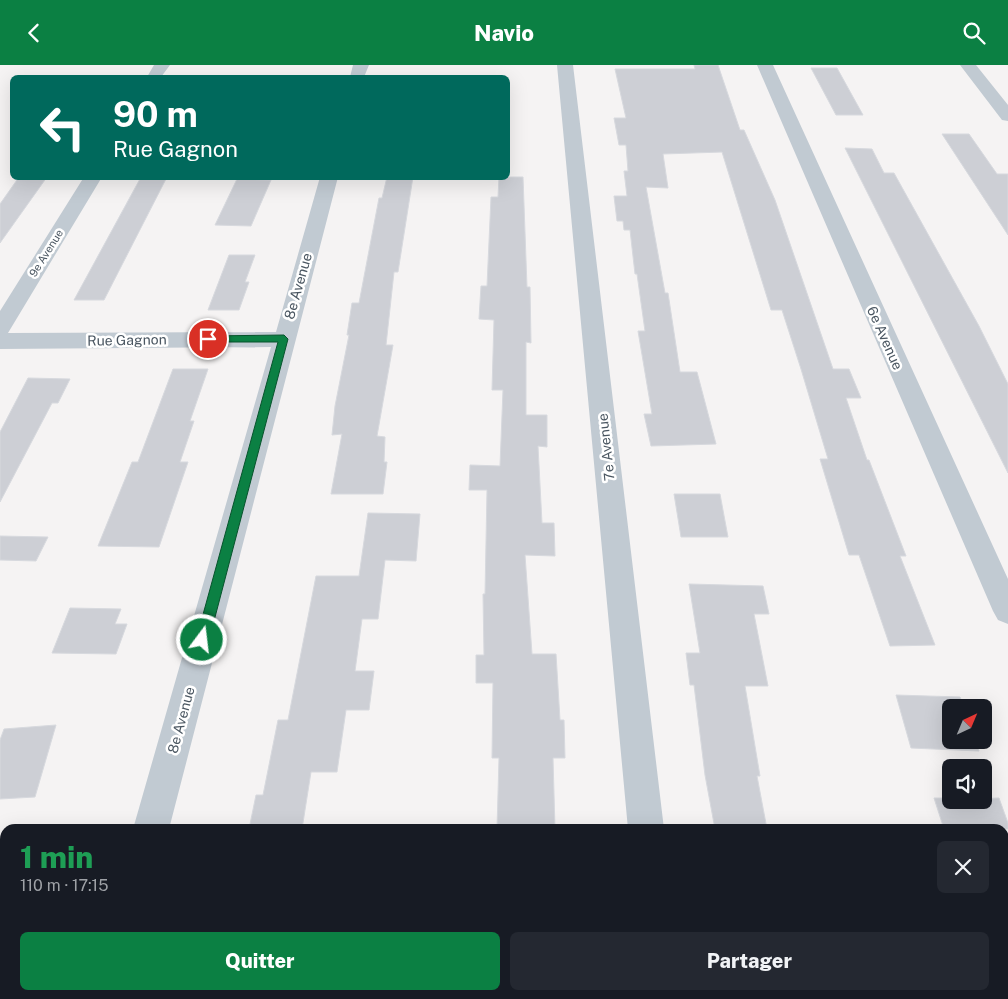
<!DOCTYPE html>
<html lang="fr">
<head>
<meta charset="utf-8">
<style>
	body { margin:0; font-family:"Public Sans",sans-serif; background:#242831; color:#f1f3f6; height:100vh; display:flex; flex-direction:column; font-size:19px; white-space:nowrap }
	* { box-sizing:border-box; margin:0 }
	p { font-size:16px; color:#9ea1a6 }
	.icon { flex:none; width:28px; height:28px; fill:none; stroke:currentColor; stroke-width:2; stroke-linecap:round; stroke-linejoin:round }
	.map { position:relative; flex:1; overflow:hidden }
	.details { position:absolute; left:0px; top:759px; width:1009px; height:176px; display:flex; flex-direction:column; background:#171b24; border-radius:15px 15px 0 0; box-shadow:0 5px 20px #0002 }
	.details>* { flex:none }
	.top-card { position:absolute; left:10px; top:10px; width:500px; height:105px; border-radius:8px; box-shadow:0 5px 20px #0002; background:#00695c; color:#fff; overflow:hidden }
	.needle { width:32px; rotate:44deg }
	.fabs { position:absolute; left:942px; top:634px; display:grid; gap:10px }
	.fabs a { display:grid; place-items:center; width:50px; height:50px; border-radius:8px; background:#171b24; box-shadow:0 5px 20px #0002; font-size:25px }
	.pin { position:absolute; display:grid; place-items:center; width:42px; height:42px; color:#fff; margin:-21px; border:2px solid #fff; border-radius:50%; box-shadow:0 1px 5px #0007 }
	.me { position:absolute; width:55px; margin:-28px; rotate:15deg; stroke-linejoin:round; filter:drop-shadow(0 0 4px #0008) }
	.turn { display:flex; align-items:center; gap:18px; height:105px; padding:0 20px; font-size:22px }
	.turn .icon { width:65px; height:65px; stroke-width:2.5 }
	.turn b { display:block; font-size:35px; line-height:42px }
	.round { display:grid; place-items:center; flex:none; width:52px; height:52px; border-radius:8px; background:#242831 }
	.summary { display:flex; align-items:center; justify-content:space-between; height:85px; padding:0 20px }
	h1 { font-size:30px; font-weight:800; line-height:38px; color:#1e9e55 }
	.primary-button { display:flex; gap:10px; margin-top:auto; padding:10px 20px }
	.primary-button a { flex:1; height:58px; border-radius:8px; background:#0b8043; color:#fff; font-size:20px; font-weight:800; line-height:58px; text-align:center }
	.primary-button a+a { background:#242831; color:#f1f3f6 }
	header { display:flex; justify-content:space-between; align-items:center; height:65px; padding:0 20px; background:#0b8043; color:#fff; font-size:22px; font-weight:800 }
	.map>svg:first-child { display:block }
	.building { fill:#cdcfd5; stroke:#d7d9de }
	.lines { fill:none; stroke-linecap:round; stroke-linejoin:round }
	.minor { fill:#c1cad2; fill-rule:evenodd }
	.route { fill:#0b8043; stroke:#07532c }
	.labels { text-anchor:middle; stroke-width:5; stroke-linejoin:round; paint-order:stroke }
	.far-street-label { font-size:11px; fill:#4a5661; stroke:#fff }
	.street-label { font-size:14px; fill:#4a5661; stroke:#fff }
</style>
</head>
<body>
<header><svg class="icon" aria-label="back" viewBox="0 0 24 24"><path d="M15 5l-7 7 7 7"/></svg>Navio<svg class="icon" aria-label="search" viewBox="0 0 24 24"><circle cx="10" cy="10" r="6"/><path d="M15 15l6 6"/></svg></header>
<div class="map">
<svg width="1008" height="934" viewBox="0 0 1008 934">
	<rect width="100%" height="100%" fill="#f5f3f3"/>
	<!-- building -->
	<path class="building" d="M 694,0 L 718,0 L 740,65 L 744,65 L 775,135 L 833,304 L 849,304 L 861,333 L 846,333 L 867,395 L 869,395 L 906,491 L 900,491 L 935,580 L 890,581 L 859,490 L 849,490 L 820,394 L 828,394 L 801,304 L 782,245 L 771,245 L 722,87 L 663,89 L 668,123 L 646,122 L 665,228 L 668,228 L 680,307 L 697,307 L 716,379 L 651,381 L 644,349 L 652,349 L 638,266 L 645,266 L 637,209 L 635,209 L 630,165 L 624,165 L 623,156 L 617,156 L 614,131 L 627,131 L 624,106 L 628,106 L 626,80 L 619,80 L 614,53 L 626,53 L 615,4 L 695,4 Z
		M 811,3 L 837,3 L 863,50 L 836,50 Z
		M 942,69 L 969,69 L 997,109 L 1008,109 L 1008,170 Z
		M 845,83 L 872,84 L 884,108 L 894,108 L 979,261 L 1008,319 L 1008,408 Z
		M 19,112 L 47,112 L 0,178 L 0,139 Z
		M 141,112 L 167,112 L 104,235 L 74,235 Z
		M 387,112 L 413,112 L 398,207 L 394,207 L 386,280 L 393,280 L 377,371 L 385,372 L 384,397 L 387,397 L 383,429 L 331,429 L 342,369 L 332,370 L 335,341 L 349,270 L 347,270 L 352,238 L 359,238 L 379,133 L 382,133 Z
		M 499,112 L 523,112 L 527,222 L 530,222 L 531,278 L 526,277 L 526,350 L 547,350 L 547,382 L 538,381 L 542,458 L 554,458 L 555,491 L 525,490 L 532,589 L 556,589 L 560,655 L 564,655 L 565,693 L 553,693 L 555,764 L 497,764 L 499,693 L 492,693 L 493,618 L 476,618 L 476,590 L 484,590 L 483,529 L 485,529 L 487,425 L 469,425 L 470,400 L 500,401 L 503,325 L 492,325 L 494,255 L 479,254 L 481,221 L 487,221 L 491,132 L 498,132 Z
		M 237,114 L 271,115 L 251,161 L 215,160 Z
		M 229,190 L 255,190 L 245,217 L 249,217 L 239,245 L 208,245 Z
		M 173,304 L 208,304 L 190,356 L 194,356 L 180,397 L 188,397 L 159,482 L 98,481 L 132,397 L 138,397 Z
		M 28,313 L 70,314 L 58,338 L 52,338 L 0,437 L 0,367 Z
		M 674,429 L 720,429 L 728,472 L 681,472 Z
		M 368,448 L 420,449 L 416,496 L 385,495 L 378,554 L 362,554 L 355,606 L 374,606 L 369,645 L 346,645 L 337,707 L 311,707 L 302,764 L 249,764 L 256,730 L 263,730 L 278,655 L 288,655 L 316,511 L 359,511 Z
		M 0,471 L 48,472 L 36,496 L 0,495 Z
		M 689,519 L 763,521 L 769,549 L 754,549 L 768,621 L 745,621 L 760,711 L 757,711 L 767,764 L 715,764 L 705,710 L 694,620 L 690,620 L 686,588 L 700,588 Z
		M 70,543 L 121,544 L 115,559 L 127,559 L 116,589 L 52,588 Z
		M 896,630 L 960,632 L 964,642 L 951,642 L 951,675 L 975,675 L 979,686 L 911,683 Z
		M 56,660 L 35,732 L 0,734 L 0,675 L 4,664 Z
		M 934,733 L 951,733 L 951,735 L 999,733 L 1008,758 L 1008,764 L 944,764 Z"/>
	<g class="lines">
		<!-- minor -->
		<path class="minor" d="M 154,0 L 170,0 L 161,12 L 147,12 Z
			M 353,0 L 369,0 L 364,12 L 350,12 Z
			M 557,0 L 573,0 L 664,764 L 628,764 Z
			M 757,0 L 773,0 L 1008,514 L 1008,559 L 998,555 L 993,546 Z
			M 960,0 L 976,0 L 1008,40 L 1008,56 L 1002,55 Z
			M 84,112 L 102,112 L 8,268 L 276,267 L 320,112 L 338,112 L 169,764 L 133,764 L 271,282 L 0,284 L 0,246 Z
			M 86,930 L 126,930 L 125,934 L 85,934 Z
			M 644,930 L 684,930 L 684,934 L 644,934 Z"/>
	</g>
	<!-- route -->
	<path class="route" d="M 284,270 L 288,274 L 209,575 L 207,579 L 202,581 L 198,579 L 196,575 L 278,277 L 208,277 L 203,274 L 208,271 Z"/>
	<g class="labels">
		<!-- far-street labels -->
		<g class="far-street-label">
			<text transform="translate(46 188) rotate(-58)" y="4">9e Avenue</text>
		</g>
		<!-- street labels -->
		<g class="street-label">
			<text transform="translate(298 221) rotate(-74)" y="5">8e Avenue</text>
			<text transform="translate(885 273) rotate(66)" y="5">6e Avenue</text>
			<text transform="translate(127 275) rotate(-1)" y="5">Rue Gagnon</text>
			<text transform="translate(606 382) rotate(-96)" y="5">7e Avenue</text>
			<text transform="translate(181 655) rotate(-75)" y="5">8e Avenue</text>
		</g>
	</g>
</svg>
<div class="fabs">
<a><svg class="needle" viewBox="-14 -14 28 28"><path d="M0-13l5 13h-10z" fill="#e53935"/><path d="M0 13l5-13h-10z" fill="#9ea1a6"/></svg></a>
<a><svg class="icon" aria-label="sound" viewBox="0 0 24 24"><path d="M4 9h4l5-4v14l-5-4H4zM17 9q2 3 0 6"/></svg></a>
</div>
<div class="pin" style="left:208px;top:274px;background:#d93025"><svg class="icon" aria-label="arrive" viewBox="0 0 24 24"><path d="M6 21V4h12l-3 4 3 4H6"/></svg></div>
<svg class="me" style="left:202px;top:575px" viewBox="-20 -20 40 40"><circle r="17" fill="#0b8043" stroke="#fff" stroke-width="3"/><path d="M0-11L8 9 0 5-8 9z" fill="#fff"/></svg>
<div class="top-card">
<div class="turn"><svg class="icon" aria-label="left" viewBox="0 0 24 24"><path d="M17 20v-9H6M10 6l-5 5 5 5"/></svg><div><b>90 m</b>Rue Gagnon</div></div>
</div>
<section class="details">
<div class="summary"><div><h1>1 min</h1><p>110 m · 17:15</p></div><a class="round"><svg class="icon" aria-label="close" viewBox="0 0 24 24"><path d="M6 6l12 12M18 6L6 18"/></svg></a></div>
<div class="primary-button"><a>Quitter</a><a>Partager</a></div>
</section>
</div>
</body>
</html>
